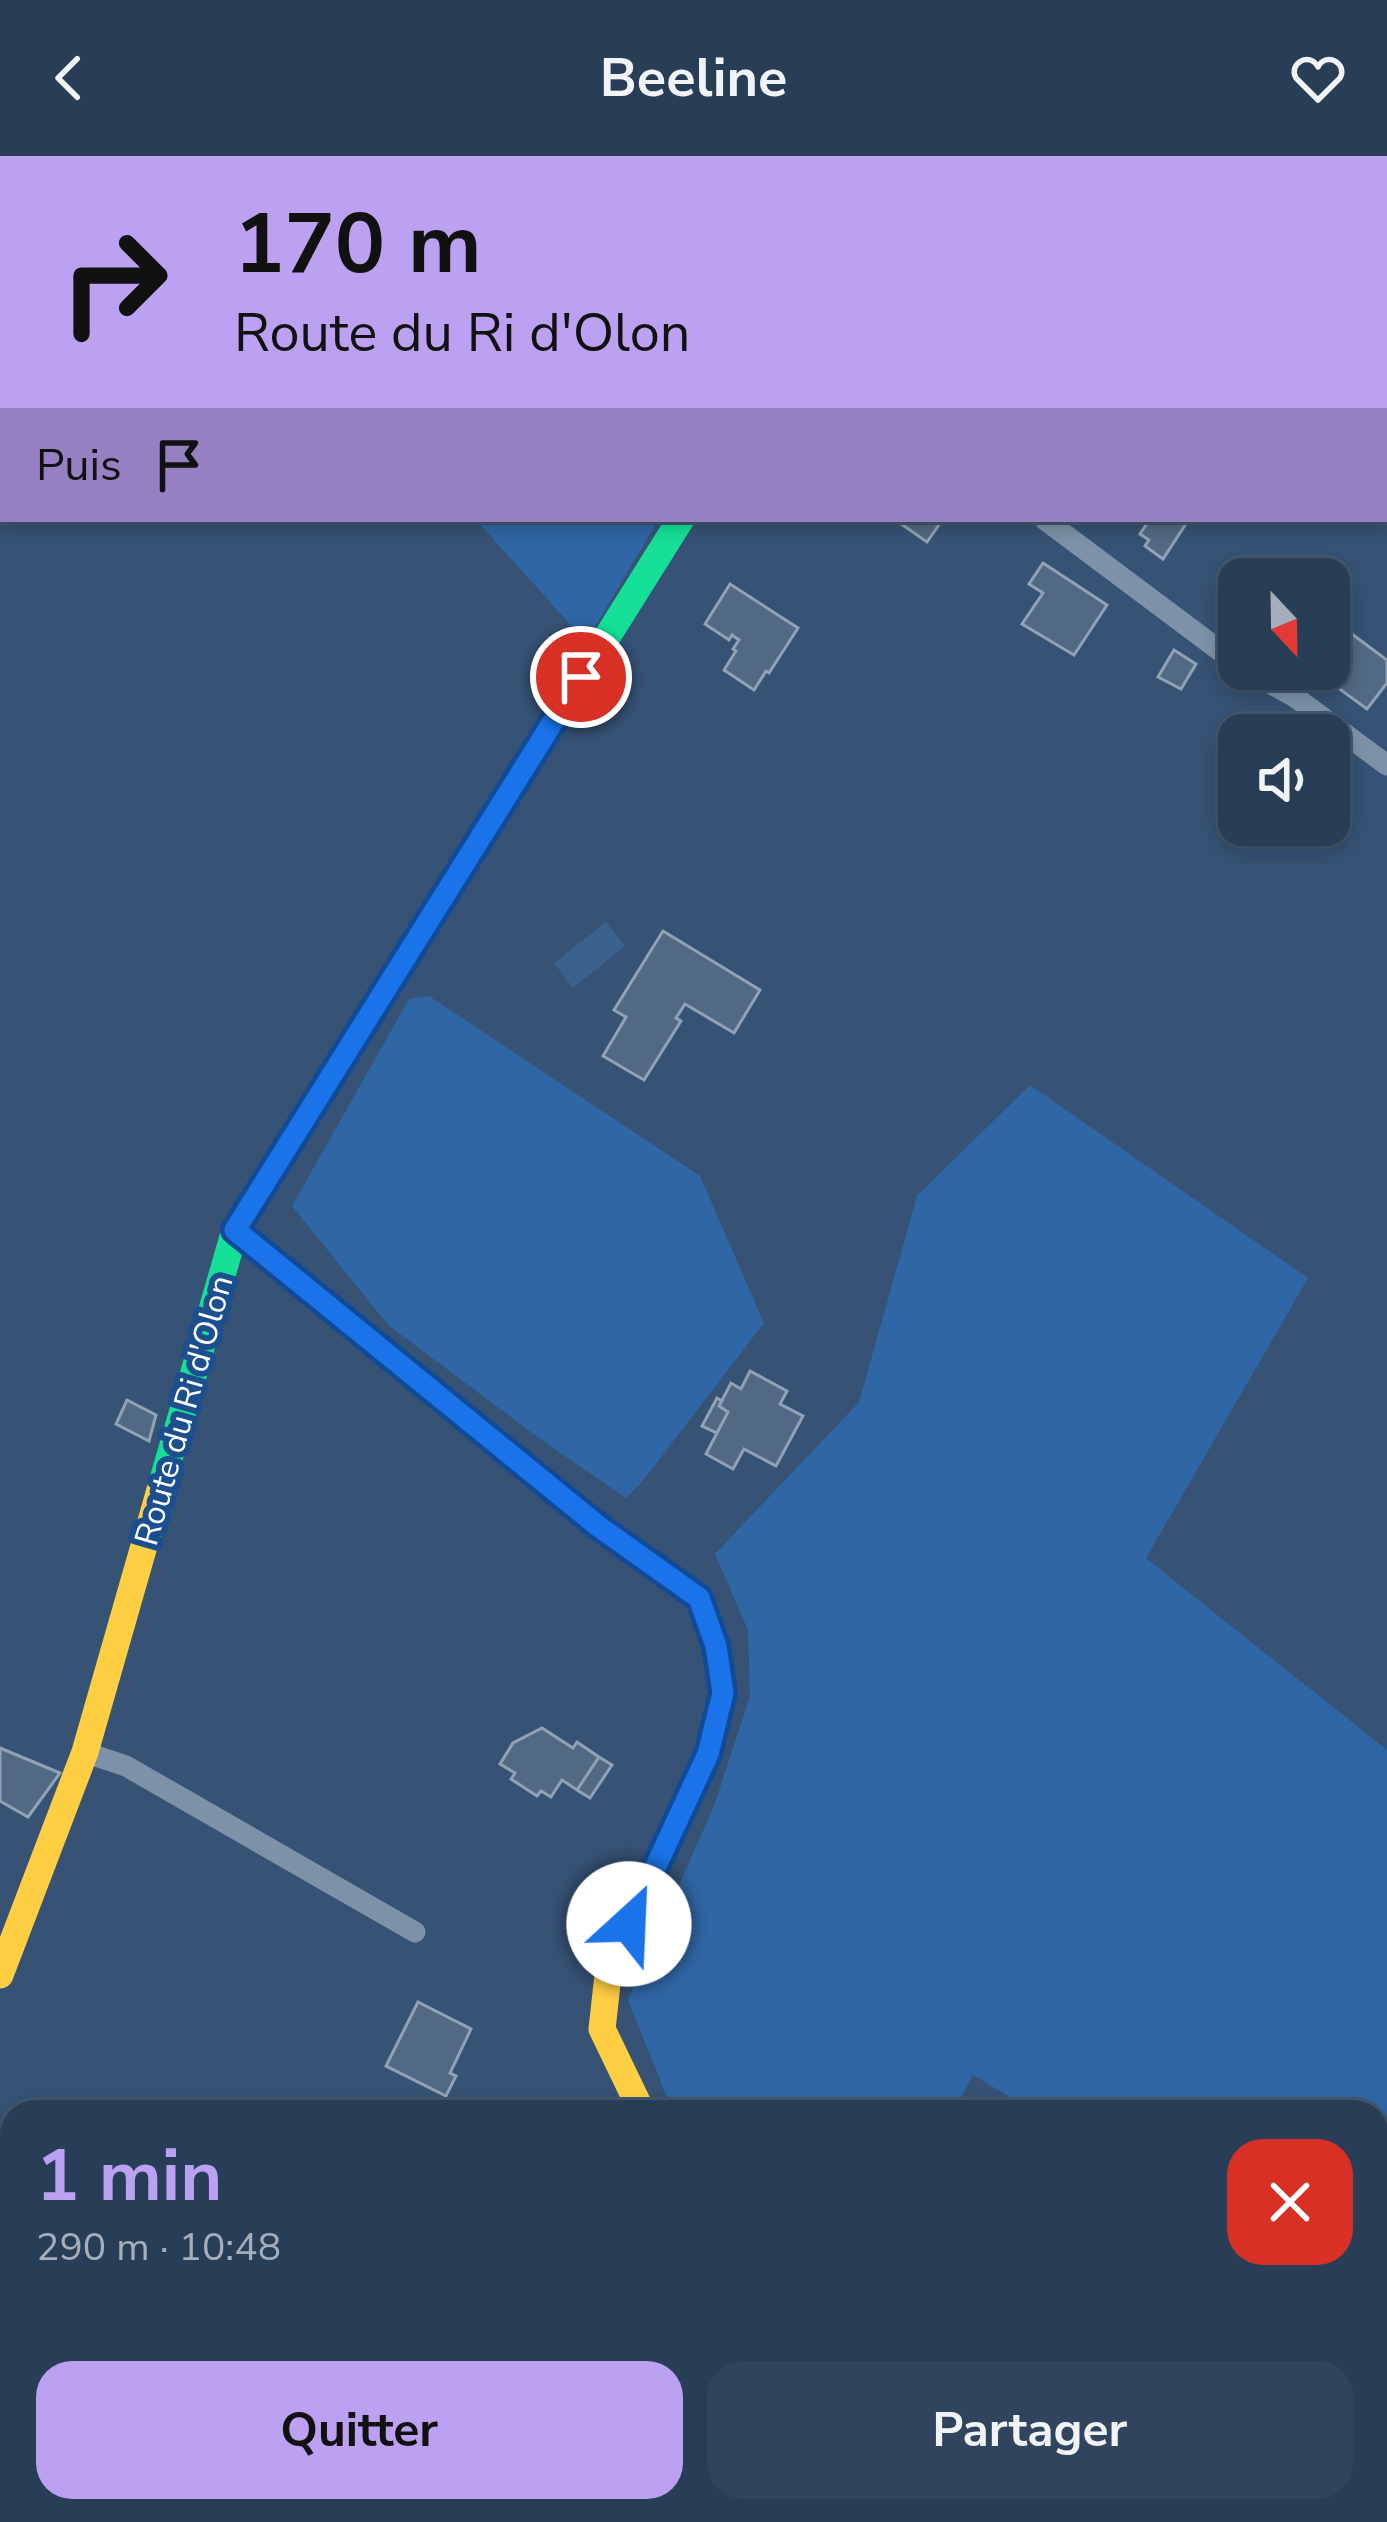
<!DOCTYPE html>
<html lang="fr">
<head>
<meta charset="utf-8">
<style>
	body { margin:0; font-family:"Nunito Sans",sans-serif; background:#30455d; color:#f1f3f6; height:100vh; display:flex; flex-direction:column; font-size:45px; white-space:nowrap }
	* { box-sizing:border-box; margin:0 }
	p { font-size:39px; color:#a5aeba }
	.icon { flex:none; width:66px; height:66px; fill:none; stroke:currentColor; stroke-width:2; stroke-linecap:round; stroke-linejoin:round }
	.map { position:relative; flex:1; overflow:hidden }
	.details { position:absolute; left:0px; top:1944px; width:1389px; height:423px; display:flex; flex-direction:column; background:#283e57; border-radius:36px 36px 0 0; box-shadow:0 6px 18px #0003,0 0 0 3px #44576d }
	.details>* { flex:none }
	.banner { position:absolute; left:0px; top:0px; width:1389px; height:366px; box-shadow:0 6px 18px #0003,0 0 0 3px #44576d; background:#bca0f2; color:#111; overflow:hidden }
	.needle { width:78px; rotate:158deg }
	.buttons { position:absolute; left:1218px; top:402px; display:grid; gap:24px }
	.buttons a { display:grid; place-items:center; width:132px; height:132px; border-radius:24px; background:#283e57; box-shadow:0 6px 18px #0003,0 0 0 3px #44576d; font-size:60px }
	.pin { position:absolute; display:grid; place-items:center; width:102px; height:102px; color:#fff; margin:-51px; border:6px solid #fff; border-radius:50%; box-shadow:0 3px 12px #0007 }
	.me { position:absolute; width:132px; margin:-66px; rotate:25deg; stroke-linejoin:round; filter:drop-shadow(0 0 9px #0008) }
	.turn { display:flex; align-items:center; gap:42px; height:252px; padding:0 36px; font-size:54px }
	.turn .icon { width:156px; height:156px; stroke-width:2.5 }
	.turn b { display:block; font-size:84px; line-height:102px }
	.then { display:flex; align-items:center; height:114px; padding:0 36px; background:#0003; gap:24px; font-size:45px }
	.round { display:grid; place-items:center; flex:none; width:126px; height:126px; border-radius:36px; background:#30455d }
	.summary { display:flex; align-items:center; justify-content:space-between; height:204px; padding:0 36px }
	h1 { font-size:72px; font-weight:700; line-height:90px; color:#bca0f2 }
	.cta { display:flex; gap:24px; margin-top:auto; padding:24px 36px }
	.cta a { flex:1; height:138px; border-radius:36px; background:#bca0f2; color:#111; font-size:48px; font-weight:700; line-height:138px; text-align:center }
	.cta a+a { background:#30455d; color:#f1f3f6 }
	header { display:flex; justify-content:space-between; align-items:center; height:156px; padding:0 36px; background:#283e57; font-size:54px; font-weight:700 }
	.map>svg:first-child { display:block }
	.green { fill:#2f66a5 }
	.water { fill:#3b618d }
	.building { fill:#526984; stroke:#92a2b6; stroke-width:3 }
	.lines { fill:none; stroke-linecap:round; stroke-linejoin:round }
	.lane { stroke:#7d92a8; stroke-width:21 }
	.street { stroke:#7d92a8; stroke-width:42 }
	.fast { stroke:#16e098; stroke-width:27 }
	.slow { stroke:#ffcf43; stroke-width:27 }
	.route-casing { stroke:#114b97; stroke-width:30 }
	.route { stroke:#1a73e8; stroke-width:21 }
	.labels { text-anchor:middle; stroke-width:12; stroke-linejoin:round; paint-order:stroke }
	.street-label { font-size:33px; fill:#fff; stroke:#1b4f8f }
</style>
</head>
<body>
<header><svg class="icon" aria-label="back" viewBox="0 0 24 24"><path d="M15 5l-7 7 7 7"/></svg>Beeline<svg class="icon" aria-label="heart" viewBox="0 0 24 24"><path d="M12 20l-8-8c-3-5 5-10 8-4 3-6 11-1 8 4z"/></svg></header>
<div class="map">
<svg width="1387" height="2366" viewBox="0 0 1387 2366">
	<rect width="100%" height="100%" fill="#365274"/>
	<!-- green -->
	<path class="green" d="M 475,363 L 659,363 L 586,486 Z
		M 429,840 L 700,1020 L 764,1167 L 642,1326 L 626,1342 L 540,1283 L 388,1169 L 292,1050 L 409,843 Z
		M 1030,929 L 1308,1122 L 1146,1402 L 1387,1594 L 1387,2113 L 1377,2123 L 1377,1956 L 1035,1956 L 973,1919 L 953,1956 L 673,1956 L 628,1844 L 714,1650 L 750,1540 L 748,1474 L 715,1398 L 859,1246 L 917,1040 Z
		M 1387,2273 L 1387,2366 L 543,2366 L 652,2355 L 1377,2355 L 1377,2280 Z"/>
	<!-- water -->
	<path class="water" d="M 606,766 L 625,790 L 573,832 L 554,807 Z"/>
	<!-- building -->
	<path class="building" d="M 894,363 L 943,363 L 927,386 Z
		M 1150,363 L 1189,363 L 1163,403 L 1145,390 L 1149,384 L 1140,378 Z
		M 1043,407 L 1107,449 L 1074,499 L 1022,468 L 1043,437 L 1029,428 Z
		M 730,428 L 798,472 L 769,517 L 766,515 L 754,534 L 724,514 L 736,495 L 733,493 L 739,484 L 732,479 L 729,484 L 705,468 Z
		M 1329,461 L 1387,504 L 1387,527 L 1367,553 L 1312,513 L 1329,513 Z
		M 1174,494 L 1196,508 L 1181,533 L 1158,521 Z
		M 663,775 L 760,834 L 734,877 L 685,848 L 676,862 L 681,865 L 644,924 L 603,900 L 626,861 L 614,854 Z
		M 750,1215 L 787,1235 L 780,1248 L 803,1260 L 776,1310 L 744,1293 L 733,1313 L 706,1298 L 728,1256 L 719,1250 L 731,1227 L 741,1233 Z
		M 717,1242 L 722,1245 L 719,1250 L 728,1256 L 717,1277 L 702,1270 Z
		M 127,1244 L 156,1259 L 149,1285 L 116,1268 Z
		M 542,1572 L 573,1592 L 577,1586 L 599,1601 L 577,1634 L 562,1624 L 551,1641 L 541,1635 L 537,1640 L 511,1623 L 515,1617 L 500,1608 L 513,1587 Z
		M 0,1592 L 60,1617 L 28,1661 L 0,1645 Z
		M 599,1601 L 612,1609 L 590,1642 L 577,1634 Z
		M 418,1846 L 471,1873 L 450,1917 L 456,1920 L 446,1940 L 386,1910 Z
		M 1387,2187 L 1387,2235 L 1377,2241 L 1377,2193 Z"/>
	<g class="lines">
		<!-- lane -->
		<path class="lane" d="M 1386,90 L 1387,91
			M 1044,363 L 1239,509
			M 1244,513 L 1295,541 L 1387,609
			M 90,1598 L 126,1610 L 415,1776"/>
		<!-- street -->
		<path class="street" d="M 911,3 L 913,0
			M 361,2366 L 401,2355"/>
		<!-- fast -->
		<path class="fast" d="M 235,1074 L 598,1370 L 699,1442 L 716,1490 L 723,1537 L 708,1598 L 636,1753
			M 160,1334 L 235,1074 L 681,363"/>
		<!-- slow -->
		<path class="slow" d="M 636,1753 L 609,1810 L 602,1873 L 642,1956
			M 0,1819 L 85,1596 L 160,1334"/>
	</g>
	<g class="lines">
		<defs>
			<path id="route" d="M 581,521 L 235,1074 L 598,1370 L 699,1442 L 716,1490 L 723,1537 L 708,1598 L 629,1768"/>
		</defs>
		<!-- route casing -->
		<use href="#route" class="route-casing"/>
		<!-- route -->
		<use href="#route" class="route"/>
	</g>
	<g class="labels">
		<!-- street labels -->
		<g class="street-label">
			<text transform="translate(183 1254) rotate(-74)" y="12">Route du Ri d'Olon</text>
		</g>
	</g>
</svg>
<div class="buttons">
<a><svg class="needle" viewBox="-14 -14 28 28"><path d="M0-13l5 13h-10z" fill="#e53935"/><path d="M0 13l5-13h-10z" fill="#a5aeba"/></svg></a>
<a><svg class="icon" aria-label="sound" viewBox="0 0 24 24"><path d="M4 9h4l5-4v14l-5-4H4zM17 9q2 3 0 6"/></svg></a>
</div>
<div class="pin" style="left:581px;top:521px;background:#d93025"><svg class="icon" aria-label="arrive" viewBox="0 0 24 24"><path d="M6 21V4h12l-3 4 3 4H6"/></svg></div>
<svg class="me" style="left:629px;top:1768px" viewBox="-20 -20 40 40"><circle r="19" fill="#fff"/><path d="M0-13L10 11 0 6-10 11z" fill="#1a73e8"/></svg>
<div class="banner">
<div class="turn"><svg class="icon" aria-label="right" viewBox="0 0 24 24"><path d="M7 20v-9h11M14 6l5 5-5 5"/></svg><div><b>170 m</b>Route du Ri d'Olon</div></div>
<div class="then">Puis<svg class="icon" aria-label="arrive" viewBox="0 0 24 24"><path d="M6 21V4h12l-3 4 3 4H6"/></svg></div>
</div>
<section class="details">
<div class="summary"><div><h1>1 min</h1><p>290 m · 10:48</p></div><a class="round" style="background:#d93025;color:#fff"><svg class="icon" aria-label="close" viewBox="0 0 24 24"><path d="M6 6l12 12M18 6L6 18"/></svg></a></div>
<div class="cta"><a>Quitter</a><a>Partager</a></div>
</section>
</div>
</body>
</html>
